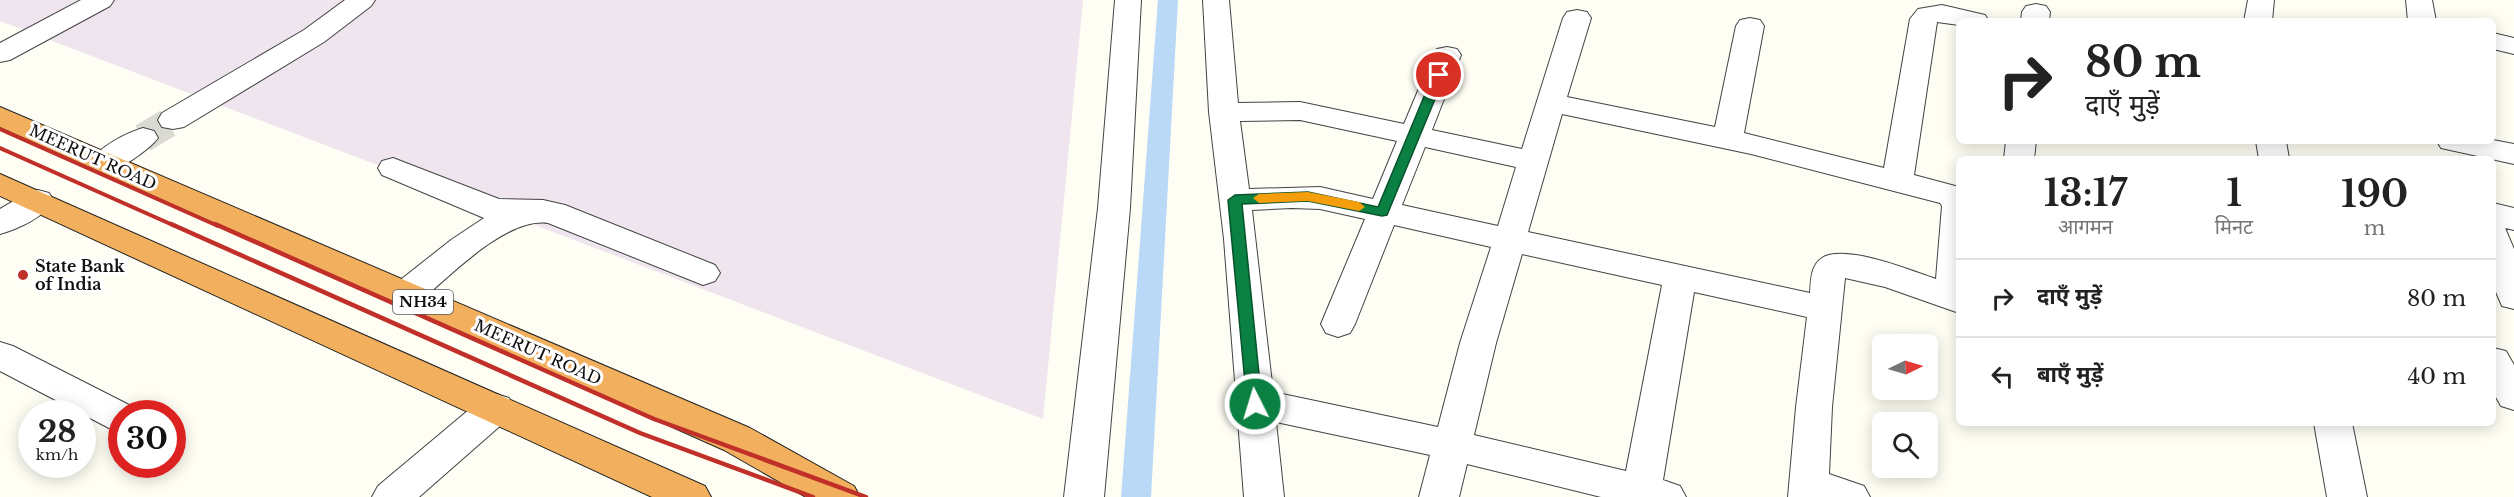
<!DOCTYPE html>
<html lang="hi">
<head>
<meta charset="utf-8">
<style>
	body { margin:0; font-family:"Libre Baskerville","Noto Sans Devanagari",serif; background:#f6f6f6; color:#222; height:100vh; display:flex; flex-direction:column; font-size:22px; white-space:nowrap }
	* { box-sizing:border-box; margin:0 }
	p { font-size:20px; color:#767676 }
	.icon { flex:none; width:33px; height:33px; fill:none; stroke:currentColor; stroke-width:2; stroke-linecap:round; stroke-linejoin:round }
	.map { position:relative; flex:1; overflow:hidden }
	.drawer { position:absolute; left:1956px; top:156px; width:540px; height:270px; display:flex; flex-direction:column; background:#fff; border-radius:9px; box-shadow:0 3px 15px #0003 }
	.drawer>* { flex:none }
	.guide { position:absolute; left:1956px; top:18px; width:540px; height:126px; border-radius:9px; box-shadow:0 3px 15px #0003; background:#fff; color:#222; overflow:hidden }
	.needle { width:39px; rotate:85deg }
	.tools { position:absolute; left:1872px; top:334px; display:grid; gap:12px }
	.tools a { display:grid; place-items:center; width:66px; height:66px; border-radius:9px; background:#fff; box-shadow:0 3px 15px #0003; font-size:30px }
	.speed { position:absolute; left:18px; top:400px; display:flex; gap:12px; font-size:30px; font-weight:700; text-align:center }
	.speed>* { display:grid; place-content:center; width:78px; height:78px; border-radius:50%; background:#fff; box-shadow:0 3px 15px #0003; line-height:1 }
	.speed small { font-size:15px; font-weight:400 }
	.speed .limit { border:9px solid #d22; background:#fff; color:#111 }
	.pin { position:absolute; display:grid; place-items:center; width:51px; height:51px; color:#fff; margin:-26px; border:3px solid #fff; border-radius:50%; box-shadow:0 2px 6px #0007 }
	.me { position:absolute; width:66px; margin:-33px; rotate:355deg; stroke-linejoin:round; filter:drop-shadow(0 0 4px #0008) }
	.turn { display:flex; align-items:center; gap:21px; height:126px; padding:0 30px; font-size:27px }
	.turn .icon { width:78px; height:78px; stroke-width:2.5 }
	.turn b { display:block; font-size:42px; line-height:51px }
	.eta { display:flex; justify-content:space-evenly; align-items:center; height:102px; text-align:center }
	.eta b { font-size:36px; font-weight:700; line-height:42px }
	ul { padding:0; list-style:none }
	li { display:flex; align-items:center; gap:18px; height:78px; padding:0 30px; border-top:2px solid #e0e0e0 }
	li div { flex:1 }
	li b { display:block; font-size:22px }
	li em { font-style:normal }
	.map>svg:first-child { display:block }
	.industrial { fill:#eee5ee }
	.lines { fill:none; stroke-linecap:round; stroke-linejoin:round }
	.canal { fill:#b9d9f6; fill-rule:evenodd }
	.minor-tunnel { stroke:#dbdad2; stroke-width:29; stroke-dasharray:29 15; stroke-linecap:butt }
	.minor-casing { stroke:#434343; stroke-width:2 }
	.highway-casing { stroke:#212121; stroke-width:2 }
	.minor { fill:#fff; fill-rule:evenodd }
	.highway { fill:#f2b05e; fill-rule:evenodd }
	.rail-far1 { stroke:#c03029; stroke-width:4 }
	.rail { stroke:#c03029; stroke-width:4.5 }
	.route { fill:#0b8043; stroke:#07532c; stroke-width:1.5 }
	.slow { fill:#f59e0b }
	.poi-dot { fill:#c03029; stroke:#fff; stroke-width:2 }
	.labels { text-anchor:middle; stroke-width:6; stroke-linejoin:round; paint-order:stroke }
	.shield { fill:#fff; stroke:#585858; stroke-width:1.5 }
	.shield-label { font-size:15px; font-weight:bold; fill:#101010 }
	.street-label { font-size:16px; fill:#101010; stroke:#fff }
	.poi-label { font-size:16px; font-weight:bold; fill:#101010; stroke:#fff; text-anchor:start }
</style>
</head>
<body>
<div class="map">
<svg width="2514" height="497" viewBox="0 0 2514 497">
	<rect width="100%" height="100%" fill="#fffef4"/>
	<!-- industrial -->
	<path class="industrial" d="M 0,0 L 1083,0 L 1043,419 L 0,21 Z"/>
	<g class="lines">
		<!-- canal -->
		<path class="canal" d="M 1158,0 L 1178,0 L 1151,497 L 1121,497 Z"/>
		<!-- minor-tunnel -->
		<path class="minor-tunnel" d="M 143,138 L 173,120"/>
		<defs>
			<path id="minor" d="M 81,0 L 114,0 L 110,6 L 10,60 L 0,62 L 0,43 Z
				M 345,0 L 375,0 L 371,6 L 324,42 L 184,127 L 173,129 L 162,127 L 158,120 L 162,113 L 304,30 Z
				M 1115,0 L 1141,0 L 1130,208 L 1104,497 L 1064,497 L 1098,208 Z
				M 1203,0 L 1229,0 L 1238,103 L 1300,102 L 1404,124 L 1433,55 L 1437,49 L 1447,47 L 1457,49 L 1461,55 L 1432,130 L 1522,149 L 1563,18 L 1567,12 L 1577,10 L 1587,12 L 1591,18 L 1567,97 L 1715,127 L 1736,26 L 1740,20 L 1750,18 L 1760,20 L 1764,26 L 1744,133 L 1884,168 L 1910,19 L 1918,9 L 1942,5 L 1985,15 L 1989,21 L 1959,21 L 1959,25 L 1937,22 L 1914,175 L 1959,187 L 1959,313 L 1885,287 L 1845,278 L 1832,407 L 1829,474 L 1864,486 L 1870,497 L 1788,497 L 1796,407 L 1807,317 L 1694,292 L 1663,480 L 1680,486 L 1686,497 L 1601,497 L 1467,464 L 1459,497 L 1419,497 L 1430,455 L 1276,422 L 1284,497 L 1244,497 L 1224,239 L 1209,112 ZM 1562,114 L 1751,154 L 1940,203 L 1942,206 L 1936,279 C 1912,271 1844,243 1822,258 C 1810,266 1811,282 1810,293 L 1528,232 ZM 1300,120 L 1397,141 L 1373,199 L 1320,187 L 1249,189 L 1240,121 ZM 1425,147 L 1516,167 L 1498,226 L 1402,205 ZM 1292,208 L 1320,209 L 1365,219 L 1321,324 L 1326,333 L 1338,337 L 1350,333 L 1355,324 L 1394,225 L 1491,247 L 1460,343 L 1438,427 L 1273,392 L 1252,210 ZM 1522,254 L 1662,285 L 1626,471 L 1474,435 L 1496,343 Z
				M 2248,0 L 2274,0 L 2272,21 L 2244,21 Z
				M 2406,0 L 2432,0 L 2436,21 L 2408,21 Z
				M 2036,4 L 2046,6 L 2050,12 L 2049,21 L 2021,21 L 2022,12 L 2026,6 Z
				M 2493,33 L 2514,38 L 2514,54 L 2493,49 Z
				M 143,128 L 154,131 L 158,138 C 151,148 117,173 104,172 C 100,171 97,170 94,169 L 90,162 C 99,147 126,133 143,128 Z
				M 2493,140 L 2514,144 L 2514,164 L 2441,148 L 2437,141 Z
				M 2006,141 L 2036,141 L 2034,159 L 2004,159 Z
				M 2256,141 L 2286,141 L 2289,159 L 2259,159 Z
				M 393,158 L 499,199 L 543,200 L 565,205 L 715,265 L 720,273 L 715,281 L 703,285 L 548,223 C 506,217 449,277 418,303 L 406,306 L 394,303 L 389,294 L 394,285 L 451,240 L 484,218 L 382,175 L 378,168 L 382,161 Z
				M 38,190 L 49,193 L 54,201 C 44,217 18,229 0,234 L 0,209 L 27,193 Z
				M 2493,203 L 2514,208 L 2514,230 L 2496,226 L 2505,228 L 2514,249 L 2514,309 L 2502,306 L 2493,285 Z
				M 0,342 L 13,346 L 135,408 L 138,414 L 122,414 L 122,432 L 109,428 L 0,371 Z
				M 2493,348 L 2506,351 L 2514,365 L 2514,410 L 2501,406 L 2493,392 Z
				M 496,394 L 509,398 L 514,408 L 509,418 L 419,497 L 372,497 L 378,486 L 483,398 Z
				M 2314,423 L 2352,423 L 2367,497 L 2327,497 Z"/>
			<path id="highway" d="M 0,107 L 750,428 L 854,486 L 860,497 L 806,497 L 724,450 L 0,127 Z
				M 0,174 L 705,486 L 711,497 L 652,497 L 0,196 Z"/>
		</defs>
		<!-- minor casing -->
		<use href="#minor" class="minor-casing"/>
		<!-- highway casing -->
		<use href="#highway" class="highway-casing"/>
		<!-- minor -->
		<use href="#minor" class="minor"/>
		<!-- highway -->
		<use href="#highway" class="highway"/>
		<!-- rail-far1 -->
		<path class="rail-far1" d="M 0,129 L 218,226
			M 0,148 L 175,226"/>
		<!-- rail -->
		<path class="rail" d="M 171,224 L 640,433 L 813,497
			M 215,224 L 654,419 L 866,497"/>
	</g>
	<!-- route -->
	<path class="route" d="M 1439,71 L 1445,75 L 1387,215 L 1382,216 L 1308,201 L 1242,204 L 1262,404 L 1260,408 L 1249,408 L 1247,404 L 1228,200 L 1235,195 L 1308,192 L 1378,207 L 1433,75 Z"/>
	<!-- slow -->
	<path class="slow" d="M 1308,192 L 1359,202 L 1365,207 L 1359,211 L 1308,201 L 1259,203 L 1253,198 L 1259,194 Z"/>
	<!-- markers -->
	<circle class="poi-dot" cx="23" cy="275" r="6"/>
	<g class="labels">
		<!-- shield labels -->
		<rect class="shield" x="393" y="290" width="60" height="24" rx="4.5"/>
		<g class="shield-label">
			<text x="423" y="307">NH34</text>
		</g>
		<!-- street labels -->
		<g class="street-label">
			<text transform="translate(93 157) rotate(24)" y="6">MEERUT ROAD</text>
			<text transform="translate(538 352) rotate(24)" y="6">MEERUT ROAD</text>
		</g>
		<!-- poi labels -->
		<g class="poi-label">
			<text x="35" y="272">State Bank<tspan x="35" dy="18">of India</tspan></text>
		</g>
	</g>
</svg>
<div class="tools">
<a><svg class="needle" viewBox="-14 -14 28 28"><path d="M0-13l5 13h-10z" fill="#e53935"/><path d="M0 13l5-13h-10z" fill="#767676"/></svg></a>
<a><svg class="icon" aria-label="search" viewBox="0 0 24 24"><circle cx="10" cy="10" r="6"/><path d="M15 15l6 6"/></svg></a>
</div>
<div class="speed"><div>28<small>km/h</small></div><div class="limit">30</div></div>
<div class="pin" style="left:1439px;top:75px;background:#d93025"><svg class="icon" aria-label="arrive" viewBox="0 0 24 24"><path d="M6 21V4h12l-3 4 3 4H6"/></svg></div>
<svg class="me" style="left:1255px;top:404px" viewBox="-20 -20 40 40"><circle r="17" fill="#0b8043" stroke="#fff" stroke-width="3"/><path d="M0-11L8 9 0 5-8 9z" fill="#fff"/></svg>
<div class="guide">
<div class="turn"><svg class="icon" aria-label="right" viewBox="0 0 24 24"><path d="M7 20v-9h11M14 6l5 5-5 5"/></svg><div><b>80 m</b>दाएँ मुड़ें</div></div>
</div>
<section class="drawer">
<div class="eta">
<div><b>13:17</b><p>आगमन</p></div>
<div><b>1</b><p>मिनट</p></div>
<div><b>190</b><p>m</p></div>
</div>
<ul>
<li><svg class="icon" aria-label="right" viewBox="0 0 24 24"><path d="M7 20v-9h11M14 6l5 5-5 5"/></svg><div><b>दाएँ मुड़ें</b></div><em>80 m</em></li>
<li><svg class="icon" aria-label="left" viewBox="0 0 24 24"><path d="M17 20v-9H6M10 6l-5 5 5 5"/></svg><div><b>बाएँ मुड़ें</b></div><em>40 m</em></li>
</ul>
</section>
</div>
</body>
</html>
